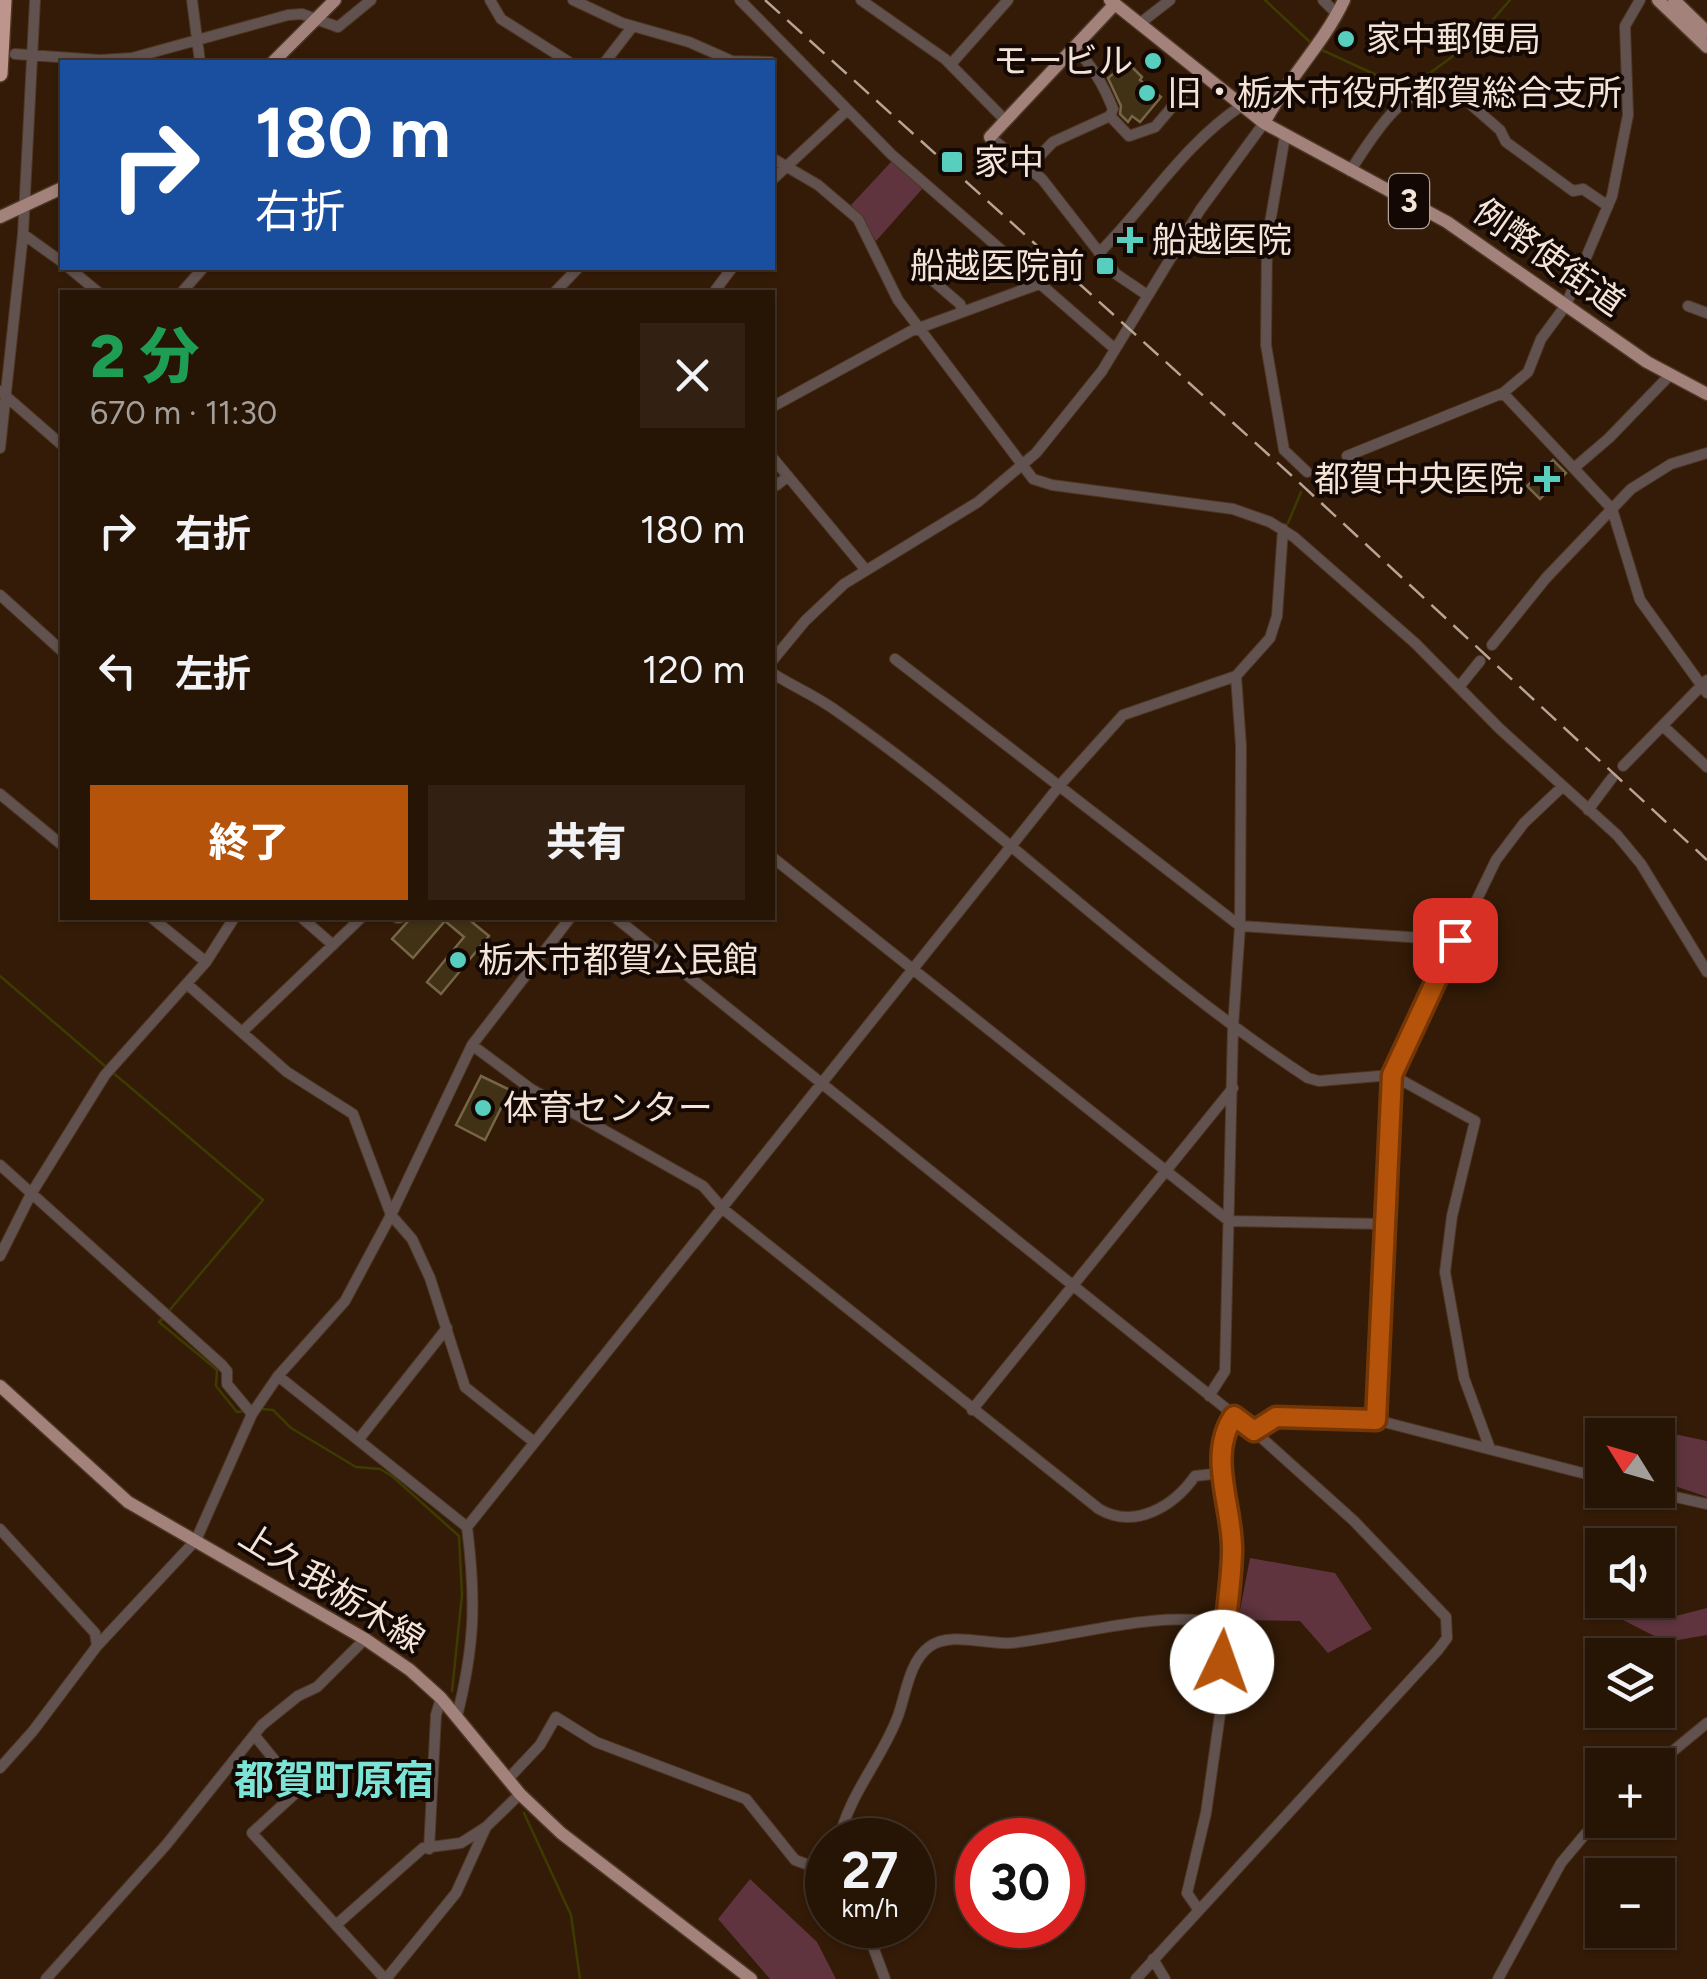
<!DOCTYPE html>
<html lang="ja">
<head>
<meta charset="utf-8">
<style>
	body { margin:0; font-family:Figtree,"Noto Sans JP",sans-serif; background:#322113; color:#f1f3f6; height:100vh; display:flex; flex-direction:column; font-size:38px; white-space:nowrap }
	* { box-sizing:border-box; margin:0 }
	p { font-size:32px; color:#a49e9a }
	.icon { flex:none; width:55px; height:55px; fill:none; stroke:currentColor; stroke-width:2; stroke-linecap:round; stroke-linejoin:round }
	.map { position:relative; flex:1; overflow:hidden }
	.side { position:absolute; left:60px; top:290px; width:715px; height:630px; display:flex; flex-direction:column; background:#261405; border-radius:0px; box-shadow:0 2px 8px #0004,0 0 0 2px #423327 }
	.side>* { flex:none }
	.top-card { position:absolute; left:60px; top:60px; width:715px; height:210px; border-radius:0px; box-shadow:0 2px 8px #0004,0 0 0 2px #423327; background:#1a4fa0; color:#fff; overflow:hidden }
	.needle { width:65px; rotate:307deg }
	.controls { position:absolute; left:1585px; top:1418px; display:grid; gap:20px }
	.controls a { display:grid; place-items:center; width:90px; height:90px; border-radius:0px; background:#261405; box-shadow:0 2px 8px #0004,0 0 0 2px #423327; font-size:50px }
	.speed { position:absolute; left:805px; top:1818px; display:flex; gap:20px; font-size:50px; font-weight:700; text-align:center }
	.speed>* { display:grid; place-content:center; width:130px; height:130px; border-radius:50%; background:#261405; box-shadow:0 2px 8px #0004,0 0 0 2px #423327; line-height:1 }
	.speed small { font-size:25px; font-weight:400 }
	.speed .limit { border:15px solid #d22; background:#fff; color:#111 }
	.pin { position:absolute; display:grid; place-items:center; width:85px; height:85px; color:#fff; margin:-42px; border-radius:20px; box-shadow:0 5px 15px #0006 }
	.me { position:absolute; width:110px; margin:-55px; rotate:3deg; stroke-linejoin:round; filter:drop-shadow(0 0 8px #0008) }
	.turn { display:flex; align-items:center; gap:35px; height:210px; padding:0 30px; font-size:45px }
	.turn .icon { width:130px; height:130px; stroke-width:2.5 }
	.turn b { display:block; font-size:70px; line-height:85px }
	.round { display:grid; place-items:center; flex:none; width:105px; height:105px; border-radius:0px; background:#322113 }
	.summary { display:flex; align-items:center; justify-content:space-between; height:170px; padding:0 30px }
	h1 { font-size:60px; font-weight:800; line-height:75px; color:#1e9e55 }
	.button { display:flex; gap:20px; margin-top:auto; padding:20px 30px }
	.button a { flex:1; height:115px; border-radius:0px; background:#b45309; color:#fff; font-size:40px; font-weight:800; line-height:115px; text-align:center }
	.button a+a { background:#322113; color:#f1f3f6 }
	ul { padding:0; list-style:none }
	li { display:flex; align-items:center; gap:30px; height:140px; padding:0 30px }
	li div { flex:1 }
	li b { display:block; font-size:38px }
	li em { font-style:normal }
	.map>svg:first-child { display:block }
	.green { fill:#5f343e }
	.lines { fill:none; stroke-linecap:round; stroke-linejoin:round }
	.stream { stroke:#3d3b00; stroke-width:2.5 }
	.building { fill:#413215; stroke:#766546; stroke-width:2.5 }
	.minor-casing { stroke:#4e3724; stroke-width:12 }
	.major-casing { stroke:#4e3724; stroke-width:15 }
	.highway-casing { stroke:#4e3724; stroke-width:18 }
	.minor { stroke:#62524f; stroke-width:10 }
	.major { stroke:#a3827c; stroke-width:12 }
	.highway { stroke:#bd958d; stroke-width:15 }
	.rail { stroke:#b8a496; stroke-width:2.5; stroke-dasharray:20 10; stroke-linecap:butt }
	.route-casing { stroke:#753606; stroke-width:25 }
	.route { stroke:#b45309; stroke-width:18 }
	.poi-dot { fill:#58cebf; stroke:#130803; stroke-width:4 }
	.labels { text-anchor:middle; stroke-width:8; stroke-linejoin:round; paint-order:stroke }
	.shield { fill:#130803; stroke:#b0a197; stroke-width:2.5 }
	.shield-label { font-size:32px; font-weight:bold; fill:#f4e3d7 }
	.poi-label { font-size:35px; fill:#f4e3d7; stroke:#130803; text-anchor:start }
	.street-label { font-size:35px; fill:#f4e3d7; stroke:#130803 }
	.quarter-label { font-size:40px; font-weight:bold; fill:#7ce4d6; stroke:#130803 }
</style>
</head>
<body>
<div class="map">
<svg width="1707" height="1979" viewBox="0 0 1707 1979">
	<rect width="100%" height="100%" fill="#331b07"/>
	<!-- green -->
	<path class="green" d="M 892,161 L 923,188 L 876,241 L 851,205 Z
		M 1660,1431 L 1707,1441 L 1707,1497 L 1675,1486 Z
		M 1250,1558 L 1335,1573 L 1372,1629 L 1328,1653 L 1300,1621 L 1238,1620 Z
		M 1615,1600 L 1647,1600 L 1672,1617 L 1707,1608 L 1707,1635 L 1666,1642 L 1621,1619 Z
		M 750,1879 L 817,1942 L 836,1979 L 770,1979 L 718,1919 Z"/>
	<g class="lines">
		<!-- stream -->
		<path class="stream" d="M 1265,0 L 1311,43
			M 1322,50 L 1387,80 L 1407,83 L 1430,73 L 1476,39 L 1510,0
			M 1311,481 L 1348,461
			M 1288,523 L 1301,492
			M 0,976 L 105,1066
			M 111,1071 L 263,1200 L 168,1312
			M 162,1319 L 159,1322 L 217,1370 L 216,1386 L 237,1412 L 244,1411
			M 262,1409 L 273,1410 L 291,1428 L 356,1467 L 380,1469 L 392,1476 L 459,1536 L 462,1595 L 452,1691
			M 524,1813 L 571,1915 L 580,1979"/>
	</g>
	<!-- building -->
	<path class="building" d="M 1127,62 L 1142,77 L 1140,80 L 1161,97 L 1140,122 L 1132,116 L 1128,122 L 1120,114 L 1121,106 L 1108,78 Z
		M 1553,460 L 1566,473 L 1540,499 L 1527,486 Z
		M 411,918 L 467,918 L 489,936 L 441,994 L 427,982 L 464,937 L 445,921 L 413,958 L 392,939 Z
		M 481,1076 L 510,1090 L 485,1140 L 456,1125 Z"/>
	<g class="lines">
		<defs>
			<path id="minor" d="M 192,0 L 200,62
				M 490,0 L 501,19 L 569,62
				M 573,0 L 622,23 L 689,42 L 732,61 L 771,62
				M 740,0 L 891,154 L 1115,349
				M 861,0 L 945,59 L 1005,120
				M 1323,0 L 1337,14
				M 1139,24 L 1170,0
				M 1074,47 C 1092,65 1104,86 1113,109 L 1110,116 L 1129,136 L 1155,127 L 1201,73
				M 15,54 L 100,60 L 132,58 L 288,15 L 302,14 L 338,27 L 371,0
				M 605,62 L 633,26
				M 951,64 L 1008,0
				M 1285,136 L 1267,240 L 1266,345 L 1284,450 L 1307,472
				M 990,137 L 1042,179 L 1116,274 L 1147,295
				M 772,158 L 818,185 L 858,219 L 898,300 L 1033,479 L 1052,485 L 1233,509 L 1270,522 L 1294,537 L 1415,643 L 1500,729 L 1617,835 L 1641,864 L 1707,972
				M 1028,168 L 1053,142 L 1110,116
				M 1350,171 C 1376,132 1397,93 1445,82 L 1500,130 L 1506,142 L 1573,191 L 1583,189 L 1608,206
				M 772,180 L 846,111
				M 23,234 L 62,262
				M 1099,253 C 1148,204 1183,145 1241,106
				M 69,268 L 98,292
				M 932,280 L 960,304 L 963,312
				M 182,292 L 203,268
				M 555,292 L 578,268
				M 714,292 L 732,268
				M 1688,306 L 1707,313
				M 0,391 L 62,445
				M 1503,393 L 1612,509 L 1640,600 L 1707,693
				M 772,407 L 911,331 L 1039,284
				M 0,448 L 23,234 L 35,0
				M 1347,456 L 1503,393 L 1528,372 L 1541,339 L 1566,305 L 1612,196 L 1628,115 L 1625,26 L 1640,0
				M 772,457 L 865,569
				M 1574,468 L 1609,438 L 1669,376
				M 772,483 L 777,485 L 788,476
				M 0,595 L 62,651
				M 1492,645 L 1546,578 L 1631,489 L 1671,464 L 1707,453
				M 895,659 L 1240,926 L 1455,940
				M 772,661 L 805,621 L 844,584 L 978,502 L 1036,453 L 1102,371 L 1200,210 L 1264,123
				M 772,673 C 794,687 818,697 838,712 C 1001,826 1142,969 1308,1078 L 1319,1081 L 1392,1075 L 1475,1121 L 1452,1216 L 1445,1272 L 1464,1378 L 1489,1446
				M 1459,687 L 1480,661
				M 1663,726 L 1707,767
				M 1623,766 L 1707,680
				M 0,794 L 62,845
				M 1588,810 L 1612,778
				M 772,857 L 1229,1221 L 1383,1224
				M 152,918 L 206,962
				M 302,918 L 333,945
				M 397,918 L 400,918
				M 616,918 L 1254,1431 L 1354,1521 L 1446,1617 L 1447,1638 L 1438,1650 L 1136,1979
				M 187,984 L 287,1072 L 353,1114 L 391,1215 L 412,1239 L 430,1278 L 465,1387 L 534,1442
				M 242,1032 L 361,918
				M 472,1045 L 531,1089 L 703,1186 L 723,1209 L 1099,1509 C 1135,1530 1174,1506 1195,1476 L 1222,1473
				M 0,1165 L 222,1365 L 227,1371 L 227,1384 L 252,1414
				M 0,1256 L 31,1194 L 105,1075 L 206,962 L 234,918
				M 278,1376 L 467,1527 C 476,1599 475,1645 457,1716
				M 1209,1396 L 1225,1371 L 1233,1027 L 1240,926 L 1241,746 L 1236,676
				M 972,1410 L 1233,1088
				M 1376,1420 L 1392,1075 L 1496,860 L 1524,823 L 1562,787
				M 1254,1431 L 1266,1420 L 1276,1417 L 1376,1420 L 1602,1478
				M 359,1439 L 447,1328
				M 1644,1490 L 1707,1504
				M 467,1527 L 1060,785 L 1123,715 L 1236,676 L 1270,638 L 1277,616 L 1283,529
				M 0,1529 L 95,1633 L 97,1646
				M 255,1736 L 299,1790 L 252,1833 L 385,1979
				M 1656,1765 L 1707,1723
				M 0,1768 L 33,1731 L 97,1646 L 196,1540 L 252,1414 L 278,1376 L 345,1301 L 391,1215 L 472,1045 L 570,918
				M 508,1779 L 540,1745 L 556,1717 L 596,1742 L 746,1799 L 795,1860 L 828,1872
				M 839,1840 C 849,1794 882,1759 898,1716 C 906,1694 909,1662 929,1647 C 950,1631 987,1645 1011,1643 C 1079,1636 1155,1609 1224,1624
				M 429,1849 L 436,1715 L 441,1698
				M 1198,1909 L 1187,1893 L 1206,1813 L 1222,1700 L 1224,1624 L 1232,1545 L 1222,1473 L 1223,1438 L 1234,1417
				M 336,1925 L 423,1848 L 461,1843 L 486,1827
				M 865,1925 L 885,1979
				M 1153,1959 L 1165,1979
				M 46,1979 L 166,1845 L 262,1725 L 298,1696 L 317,1687 L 365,1639
				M 386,1979 L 456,1893 L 486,1827 L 520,1794
				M 1498,1979 L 1561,1863 L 1602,1814"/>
			<path id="major" d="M 1110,0 L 1264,123 L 1447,222 L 1647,362 L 1707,394
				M 1658,0 L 1707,47
				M 1674,0 L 1707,32
				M 273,62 L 335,0
				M 1264,123 C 1287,79 1323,45 1344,0
				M 990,137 L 1115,4
				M 0,217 L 62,188
				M 0,1386 L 128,1502 L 365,1639 L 410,1670 L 441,1698 L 520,1794 L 561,1833 L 751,1979"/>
			<path id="highway" d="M 0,74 L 4,0"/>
		</defs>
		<!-- minor casing -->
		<use href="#minor" class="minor-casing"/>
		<!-- major casing -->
		<use href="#major" class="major-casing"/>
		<!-- highway casing -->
		<use href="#highway" class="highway-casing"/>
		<!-- minor -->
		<use href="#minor" class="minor"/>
		<!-- major -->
		<use href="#major" class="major"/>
		<!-- highway -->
		<use href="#highway" class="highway"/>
		<!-- rail -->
		<path class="rail" d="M 765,0 L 1291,475 L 1707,860"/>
	</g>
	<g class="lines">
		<defs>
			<path id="route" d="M 1222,1662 C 1224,1626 1231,1590 1232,1553 C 1234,1509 1206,1456 1234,1416 L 1254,1431 L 1276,1417 L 1376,1420 L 1392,1075 L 1455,940"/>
		</defs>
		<!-- route casing -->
		<use href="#route" class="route-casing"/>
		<!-- route -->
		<use href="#route" class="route"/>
	</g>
	<!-- markers -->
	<g class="poi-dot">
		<circle cx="1346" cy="39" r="10"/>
		<circle cx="1153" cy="61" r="10"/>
		<circle cx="1147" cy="93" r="10"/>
		<rect x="940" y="150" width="24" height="24" rx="5"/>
		<path d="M1125 225h10v10h10v10h-10v10h-10v-10h-10v-10h10z"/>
		<rect x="1095" y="256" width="20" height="20" rx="5"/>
		<path d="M1542 464h10v10h10v10h-10v10h-10v-10h-10v-10h10z"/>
		<circle cx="458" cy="960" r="10"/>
		<circle cx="483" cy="1108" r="10"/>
	</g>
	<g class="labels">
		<!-- shield labels -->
		<rect class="shield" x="1389" y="174" width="40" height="54" rx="8"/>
		<g class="shield-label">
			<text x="1409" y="212">3</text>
		</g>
		<!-- poi labels -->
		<g class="poi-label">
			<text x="1366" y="51">家中郵便局</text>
			<text x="1133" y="73" text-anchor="end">モービル</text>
			<text x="1167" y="105">旧・栃木市役所都賀総合支所</text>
			<text x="974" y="174">家中</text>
			<text x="1152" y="252">船越医院</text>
			<text x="1085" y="278" text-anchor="end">船越医院前</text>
			<text x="1524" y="491" text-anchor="end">都賀中央医院</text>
			<text x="478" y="972">栃木市都賀公民館</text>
			<text x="503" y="1120">体育センター</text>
		</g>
		<!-- street labels -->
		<g class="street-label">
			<text transform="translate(1549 257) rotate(35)" y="12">例幣使街道</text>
			<text transform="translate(332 1588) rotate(32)" y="12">上久我栃木線</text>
		</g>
		<!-- quarter labels -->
		<g class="quarter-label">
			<text x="334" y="1794">都賀町原宿</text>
		</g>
	</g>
</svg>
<div class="controls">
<a><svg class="needle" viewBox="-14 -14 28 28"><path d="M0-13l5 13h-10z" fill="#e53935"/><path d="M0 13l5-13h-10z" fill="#a49e9a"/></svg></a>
<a><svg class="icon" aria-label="sound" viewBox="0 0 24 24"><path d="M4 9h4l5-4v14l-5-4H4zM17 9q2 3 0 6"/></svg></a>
<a><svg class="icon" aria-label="layers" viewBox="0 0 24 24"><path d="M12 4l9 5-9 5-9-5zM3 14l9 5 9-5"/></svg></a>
<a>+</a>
<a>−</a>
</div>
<div class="speed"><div>27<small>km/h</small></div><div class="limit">30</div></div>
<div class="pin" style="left:1455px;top:940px;background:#d93025"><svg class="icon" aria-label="arrive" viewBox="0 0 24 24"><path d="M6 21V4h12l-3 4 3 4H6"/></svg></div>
<svg class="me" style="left:1222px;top:1662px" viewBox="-20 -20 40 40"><circle r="19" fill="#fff"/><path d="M0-13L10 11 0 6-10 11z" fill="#b45309"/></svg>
<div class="top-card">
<div class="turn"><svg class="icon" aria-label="right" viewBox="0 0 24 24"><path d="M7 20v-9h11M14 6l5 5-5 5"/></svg><div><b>180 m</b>右折</div></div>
</div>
<section class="side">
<div class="summary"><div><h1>2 分</h1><p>670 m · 11:30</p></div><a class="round"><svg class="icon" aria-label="close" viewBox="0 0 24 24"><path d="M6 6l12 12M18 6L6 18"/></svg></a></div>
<ul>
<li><svg class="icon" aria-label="right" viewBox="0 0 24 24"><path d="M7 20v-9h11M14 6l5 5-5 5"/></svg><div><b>右折</b></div><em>180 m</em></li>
<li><svg class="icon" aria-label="left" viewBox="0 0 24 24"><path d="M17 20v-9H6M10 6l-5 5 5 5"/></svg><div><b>左折</b></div><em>120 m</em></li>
</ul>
<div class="button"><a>終了</a><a>共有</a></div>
</section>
</div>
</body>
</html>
